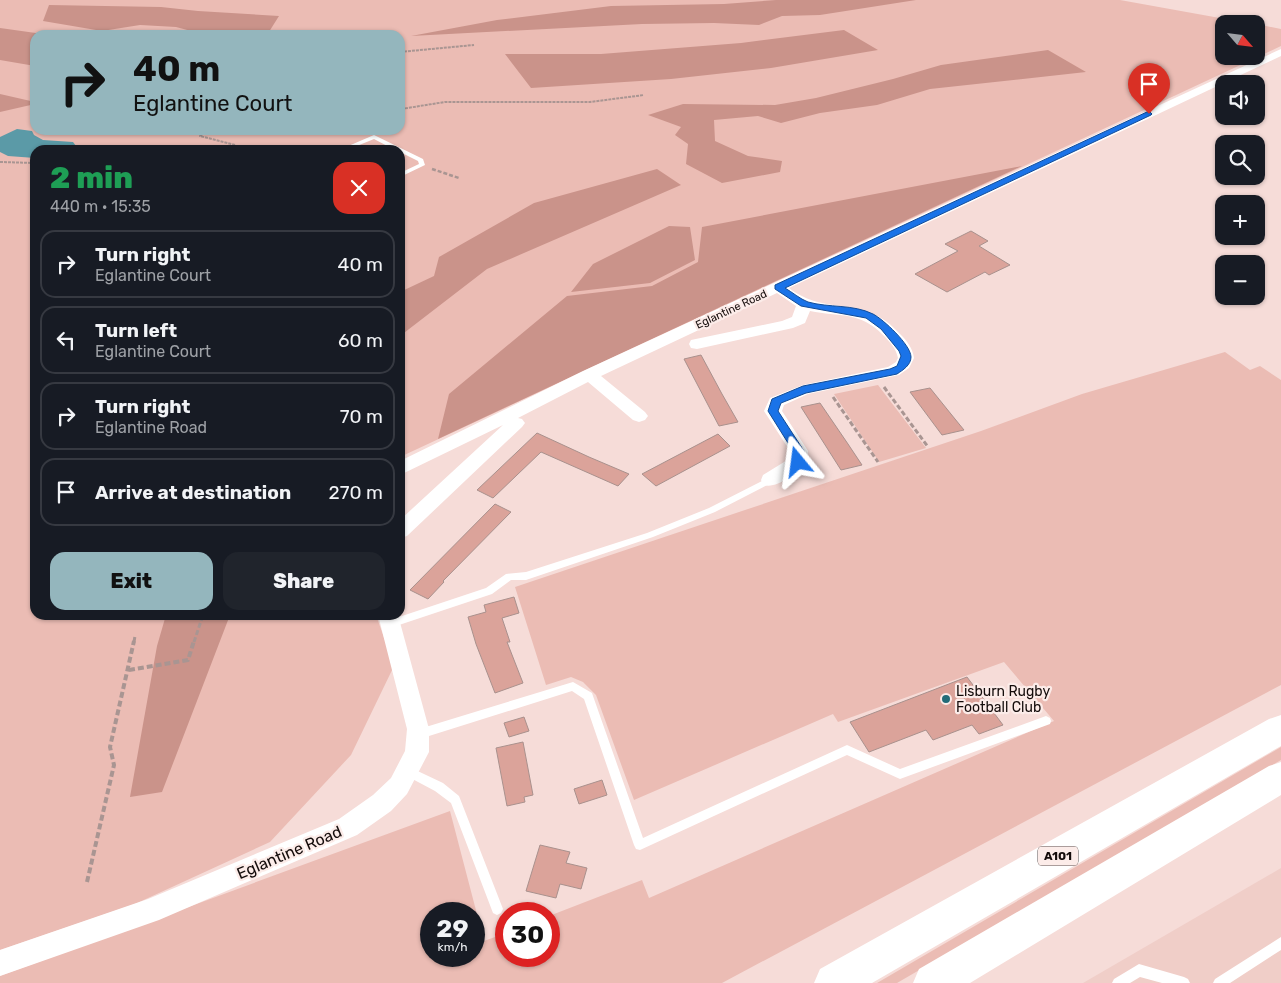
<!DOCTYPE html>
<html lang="en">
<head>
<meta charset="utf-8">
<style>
	body { margin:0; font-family:Rubik,sans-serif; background:#20242c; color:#f1f3f6; height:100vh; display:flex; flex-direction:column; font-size:19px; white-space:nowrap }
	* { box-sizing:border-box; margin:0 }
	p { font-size:16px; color:#9ea1a6 }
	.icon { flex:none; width:28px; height:28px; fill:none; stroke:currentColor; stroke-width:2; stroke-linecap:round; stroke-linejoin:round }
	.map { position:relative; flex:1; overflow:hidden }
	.side { position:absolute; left:30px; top:145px; width:375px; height:475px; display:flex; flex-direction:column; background:#171b24; border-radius:15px; box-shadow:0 1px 4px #0004 }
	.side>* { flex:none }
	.banner { position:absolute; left:30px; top:30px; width:375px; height:105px; border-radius:15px; box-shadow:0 1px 4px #0004; background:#94b6bd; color:#111; overflow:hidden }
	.needle { width:32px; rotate:118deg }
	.controls { position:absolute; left:1215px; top:15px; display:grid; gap:10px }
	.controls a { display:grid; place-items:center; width:50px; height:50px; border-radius:10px; background:#171b24; box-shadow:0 1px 4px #0004; font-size:25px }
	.speed { position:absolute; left:420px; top:902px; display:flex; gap:10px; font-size:25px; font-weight:700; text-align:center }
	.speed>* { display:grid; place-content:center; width:65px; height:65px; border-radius:50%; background:#171b24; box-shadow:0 1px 4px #0004; line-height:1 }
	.speed small { font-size:12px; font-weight:400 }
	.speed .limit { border:8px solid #d22; background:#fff; color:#111 }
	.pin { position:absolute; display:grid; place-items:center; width:42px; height:42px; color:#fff; margin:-51px -21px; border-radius:50% 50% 50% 0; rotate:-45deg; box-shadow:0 0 5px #0007 }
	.pin .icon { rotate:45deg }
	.me { position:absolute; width:55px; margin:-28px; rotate:344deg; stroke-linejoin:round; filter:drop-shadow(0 0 4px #0008) }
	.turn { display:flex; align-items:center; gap:18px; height:105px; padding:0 20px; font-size:22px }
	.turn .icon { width:65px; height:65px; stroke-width:2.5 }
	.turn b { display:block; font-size:35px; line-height:42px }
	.round { display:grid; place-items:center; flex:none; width:52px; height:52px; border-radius:15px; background:#20242c }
	.overview { display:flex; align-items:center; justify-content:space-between; height:85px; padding:0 20px }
	h1 { font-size:30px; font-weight:800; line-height:38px; color:#1e9e55 }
	.cta { display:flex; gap:10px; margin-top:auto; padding:10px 20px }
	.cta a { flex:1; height:58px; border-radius:15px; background:#94b6bd; color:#111; font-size:20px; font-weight:800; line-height:58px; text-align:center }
	.cta a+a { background:#20242c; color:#f1f3f6 }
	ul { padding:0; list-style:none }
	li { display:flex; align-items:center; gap:15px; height:68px; margin:0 10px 8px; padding:0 10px; border:2px solid #363941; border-radius:15px }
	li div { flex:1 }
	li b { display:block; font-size:19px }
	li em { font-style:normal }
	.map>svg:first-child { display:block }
	.built { fill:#f0cec8 }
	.green { fill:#ebbcb4; fill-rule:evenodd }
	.forest { fill:#ca938a }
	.water { fill:#5b9aa7 }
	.building { fill:#dba39a; stroke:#a9918d }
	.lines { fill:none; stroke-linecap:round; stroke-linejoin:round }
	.path-far3 { stroke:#a99592; stroke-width:2; stroke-dasharray:3 1; stroke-linecap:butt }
	.path-far2 { stroke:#a99592; stroke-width:2.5; stroke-dasharray:4 2; stroke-linecap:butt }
	.path-far1 { stroke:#a99592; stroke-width:3; stroke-dasharray:5 2.5; stroke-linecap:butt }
	.path { stroke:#a99592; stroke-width:4; stroke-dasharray:6 3; stroke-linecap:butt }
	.service { fill:#fff; fill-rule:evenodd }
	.minor { fill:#fff; fill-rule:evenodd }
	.trunk { fill:#fff; fill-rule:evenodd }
	.route { fill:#1a73e8; stroke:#114b97 }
	.poi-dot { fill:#236b78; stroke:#fcece9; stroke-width:2 }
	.labels { text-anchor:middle; stroke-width:4.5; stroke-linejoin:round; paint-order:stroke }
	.far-street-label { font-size:11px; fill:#140c0b; stroke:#fcece9 }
	.shield { fill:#fcece9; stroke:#5a4f4e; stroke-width:1 }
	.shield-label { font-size:12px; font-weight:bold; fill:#140c0b }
	.poi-label { font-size:14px; fill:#140c0b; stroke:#fcece9; text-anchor:start }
	.near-street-label { font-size:16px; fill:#140c0b; stroke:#fcece9 }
</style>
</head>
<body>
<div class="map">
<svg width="1281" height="983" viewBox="0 0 1281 983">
	<rect width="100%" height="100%" fill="#f6dcd8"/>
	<!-- built -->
	<path class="built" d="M 1281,868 L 1281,983 L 1083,983 Z"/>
	<!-- green -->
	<path class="green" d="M 0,0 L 1120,0 L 1253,24 L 1224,24 L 1224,56 L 1256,56 L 1256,24 L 1281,29 L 1281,46 L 400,457 L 400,150 L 35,150 L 35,615 L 376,615 L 394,666 L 351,755 L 270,842 L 135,904 L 0,950 ZM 35,35 L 400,35 L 400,130 L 35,130 Z
		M 1225,352 L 1250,370 L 1260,366 L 1281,380 L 1281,685 L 722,983 L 0,983 L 0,976 L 450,811 L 484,941 L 506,933 L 506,956 L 549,956 L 549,916 L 642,880 L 649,898 L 1054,721 L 1004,662 L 838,722 L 833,714 L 634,800 L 596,695 L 583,682 L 571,677 L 546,685 L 515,587 L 981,431 L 1082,394 ZM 431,914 L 474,914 L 474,956 L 431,956 Z
		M 878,385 L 926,448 L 879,462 L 834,394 Z
		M 1281,747 L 1281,760 L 897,983 L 877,983 Z"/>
	<!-- forest -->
	<path class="forest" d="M 776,0 L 916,0 L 820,15 L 782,16 L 759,25 L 714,23 L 642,24 L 411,36 L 497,20 L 611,6 L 724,4 Z
		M 49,5 L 161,7 L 198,11 L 279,16 L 267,35 L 234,35 L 217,30 L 195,32 L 176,27 L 140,25 L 102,31 L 43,21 Z
		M 0,28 L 50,35 L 35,35 L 35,66 L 0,60 Z
		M 844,30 L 878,50 L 771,68 L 671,79 L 531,88 L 505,54 L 601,54 L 741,43 Z
		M 1048,50 L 1086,72 L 930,89 L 877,105 L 820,113 L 781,123 L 758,116 L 714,120 L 715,141 L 748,156 L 782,161 L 780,172 L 722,183 L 686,164 L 688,144 L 675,135 L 681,127 L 648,115 L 683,104 L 775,105 L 816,98 L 893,79 L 941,65 Z
		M 0,94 L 35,102 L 35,104 L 0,112 Z
		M 1022,166 L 438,439 L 449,394 L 567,296 L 652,286 L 698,262 L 702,227 Z
		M 657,169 L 681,185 L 487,269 L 400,336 L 400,292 L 434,276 L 439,257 L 534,203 Z
		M 669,226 L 690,227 L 695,260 L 650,283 L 571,292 L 593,264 Z
		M 166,615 L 230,615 L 162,792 L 130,797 L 157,646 Z"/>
	<!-- water -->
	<path class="water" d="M 17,129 L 32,131 L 34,135 L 43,140 L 73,142 L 76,146 L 72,150 L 35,150 L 35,158 L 8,156 L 0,152 L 0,137 Z"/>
	<!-- building -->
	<path class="building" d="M 971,231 L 988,241 L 979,246 L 1010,265 L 989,275 L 985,272 L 947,292 L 915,274 L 958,251 L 945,244 Z
		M 701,355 L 722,394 L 738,422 L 719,426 L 684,359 Z
		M 930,388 L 955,419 L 964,430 L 942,435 L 910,392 Z
		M 820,403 L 848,444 L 862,465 L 841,470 L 801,407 Z
		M 537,433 L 589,457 L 629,474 L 618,486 L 541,452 L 493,498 L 477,490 Z
		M 718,434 L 730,446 L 656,486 L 642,474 Z
		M 495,504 L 511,512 L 443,581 L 444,582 L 428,599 L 410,590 Z
		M 514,597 L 519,613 L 502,618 L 510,642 L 507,642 L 523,683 L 495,693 L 476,644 L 468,617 L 486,612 L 484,605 Z
		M 967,677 L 1003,725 L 979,734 L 972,725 L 933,740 L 926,730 L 869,752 L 850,722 Z
		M 524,717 L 529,731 L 509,737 L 504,723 Z
		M 523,742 L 533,795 L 524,797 L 525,802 L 507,806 L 496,748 Z
		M 602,780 L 607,795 L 579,804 L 574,789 Z
		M 540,845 L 570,852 L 566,863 L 587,868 L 581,889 L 560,884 L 556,898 L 526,891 Z"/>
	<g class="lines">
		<!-- path-far3 -->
		<path class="path-far3" d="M 400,52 L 474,45
			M 400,85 L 402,86
			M 401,109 L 445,102 L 590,102 L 644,95
			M 209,130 L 200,136 L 235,145
			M 0,162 L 35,163"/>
		<!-- path-far2 -->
		<path class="path-far2" d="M 432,169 L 459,178"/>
		<!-- path-far1 -->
		<path class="path-far1" d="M 884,387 L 928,447
			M 833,397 L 878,462
			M 134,642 L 135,636
			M 194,642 L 203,615"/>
		<!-- path -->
		<path class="path" d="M 129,670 L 188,660 L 194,641
			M 87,882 L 114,765 L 110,747 L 134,641"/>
		<!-- service -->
		<path class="service" d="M 374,135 L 423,159 L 425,165 L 400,177 L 400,173 L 419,164 L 418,161 L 400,152 L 400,150 L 395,150 L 374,139 L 347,150 L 339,150 Z
			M 770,477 L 773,478 L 774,480 L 773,482 L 715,512 L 653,537 L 526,580 L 511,580 L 492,594 L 390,628 L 387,627 L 385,624 L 387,621 L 486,588 L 506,574 L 526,572 L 647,533 L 709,508 Z
			M 573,682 L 592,693 L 593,696 L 643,838 L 847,745 L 900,769 L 1046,716 L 1050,718 L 1051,721 L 1050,724 L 900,779 L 847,755 L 640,850 L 636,849 L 634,845 L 584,699 L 572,691 L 429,736 L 414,732 L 413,729 L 414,726 L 418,724 L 429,726 Z
			M 407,766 L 443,783 L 459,796 L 503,909 L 501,913 L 497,915 L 493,913 L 451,803 L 435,791 L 403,774 L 402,771 L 403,768 Z
			M 1281,937 L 1281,950 L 1230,983 L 1213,983 L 1215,979 Z
			M 1139,964 L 1184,977 L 1188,979 L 1190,983 L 1162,983 L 1140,977 L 1130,983 L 1112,983 L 1114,979 Z"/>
		<!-- minor -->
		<path class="minor" d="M 1281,49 L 1281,56 L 789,288 C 828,318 863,292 901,335 C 907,341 913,349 914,358 L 909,368 L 899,375 L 808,394 L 784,405 L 782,411 L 808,451 L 807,462 L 804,466 C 793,474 778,489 763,485 L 761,480 L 763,475 L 789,459 L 790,451 L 764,411 L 770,398 L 803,385 L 888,367 L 896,362 L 898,358 C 896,348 890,342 883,335 C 860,311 839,317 810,311 L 805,323 L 793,328 L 697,349 L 691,348 L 689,344 L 691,340 L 782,321 L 792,317 L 796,306 L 777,293 L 601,376 L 645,412 L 648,416 L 645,420 L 639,422 L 633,420 L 588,382 L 518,418 L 522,419 L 525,423 L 522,427 L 407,536 L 400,538 L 400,520 L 503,425 L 400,475 L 400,461 L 583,371 Z
			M 378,615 L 398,615 L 429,729 L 429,752 L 407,794 L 391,811 L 357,835 L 159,920 L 0,976 L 0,950 L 148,899 L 339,819 L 373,795 L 391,778 L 405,751 L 407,729 Z"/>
		<!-- trunk -->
		<path class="trunk" d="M 1281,715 L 1281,746 L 872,983 L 814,983 L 820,969 L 1269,719 Z
			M 1281,762 L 1281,795 L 970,983 L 913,983 L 919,969 L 1269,766 Z"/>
	</g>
	<!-- route -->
	<path class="route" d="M 1149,111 L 1152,114 L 1151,115 L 785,288 C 792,292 800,299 808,302 C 829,308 853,304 873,314 C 883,319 911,345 911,357 C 911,365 903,370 897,374 L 806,393 L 781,403 L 778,411 L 804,451 L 802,465 L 794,465 L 793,451 L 768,411 L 772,399 L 803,386 L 890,369 L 897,366 L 901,356 L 899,351 L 881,329 L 866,318 L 801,306 L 775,289 L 775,285 Z"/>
	<!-- markers -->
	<circle class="poi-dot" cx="946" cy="699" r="5"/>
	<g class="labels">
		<!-- far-street labels -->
		<g class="far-street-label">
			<text transform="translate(731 309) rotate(-25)" y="4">Eglantine Road</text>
		</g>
		<!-- shield labels -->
		<rect class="shield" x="1038" y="846.5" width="40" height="19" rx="4"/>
		<g class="shield-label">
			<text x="1058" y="860">A101</text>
		</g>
		<!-- poi labels -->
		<g class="poi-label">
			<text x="956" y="696">Lisburn Rugby<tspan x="956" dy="16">Football Club</tspan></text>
		</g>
		<!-- near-street labels -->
		<g class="near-street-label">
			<text transform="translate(289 852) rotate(-23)" y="6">Eglantine Road</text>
		</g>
	</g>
</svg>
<div class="controls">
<a><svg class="needle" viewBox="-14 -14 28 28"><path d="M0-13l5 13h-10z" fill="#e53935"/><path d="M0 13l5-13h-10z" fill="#9ea1a6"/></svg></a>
<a><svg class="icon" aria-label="sound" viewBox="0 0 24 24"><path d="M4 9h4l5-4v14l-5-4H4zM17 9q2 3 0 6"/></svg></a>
<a><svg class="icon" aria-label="search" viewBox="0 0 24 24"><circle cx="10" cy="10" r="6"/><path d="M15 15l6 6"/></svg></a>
<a>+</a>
<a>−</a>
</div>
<div class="speed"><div>29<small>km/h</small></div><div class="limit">30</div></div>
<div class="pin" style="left:1149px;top:114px;background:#d93025"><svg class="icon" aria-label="arrive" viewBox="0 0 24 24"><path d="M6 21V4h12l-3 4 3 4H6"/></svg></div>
<svg class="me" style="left:798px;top:462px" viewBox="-20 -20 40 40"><path d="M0-17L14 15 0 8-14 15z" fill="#1a73e8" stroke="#fff" stroke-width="4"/></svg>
<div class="banner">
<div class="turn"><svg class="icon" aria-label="right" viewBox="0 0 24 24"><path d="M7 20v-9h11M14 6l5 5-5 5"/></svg><div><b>40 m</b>Eglantine Court</div></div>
</div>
<section class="side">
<div class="overview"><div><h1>2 min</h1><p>440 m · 15:35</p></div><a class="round" style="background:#d93025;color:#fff"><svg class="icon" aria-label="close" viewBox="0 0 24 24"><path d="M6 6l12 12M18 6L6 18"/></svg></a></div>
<ul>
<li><svg class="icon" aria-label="right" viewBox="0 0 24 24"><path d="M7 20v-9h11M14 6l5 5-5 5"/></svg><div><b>Turn right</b><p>Eglantine Court</p></div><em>40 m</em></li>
<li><svg class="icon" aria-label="left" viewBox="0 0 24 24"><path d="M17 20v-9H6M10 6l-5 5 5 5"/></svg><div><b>Turn left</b><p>Eglantine Court</p></div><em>60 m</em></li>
<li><svg class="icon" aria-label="right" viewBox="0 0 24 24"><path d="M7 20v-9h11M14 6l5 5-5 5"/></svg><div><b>Turn right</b><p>Eglantine Road</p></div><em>70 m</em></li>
<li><svg class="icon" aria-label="arrive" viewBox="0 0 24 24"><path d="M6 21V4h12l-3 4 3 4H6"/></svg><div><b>Arrive at destination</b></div><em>270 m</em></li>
</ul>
<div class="cta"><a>Exit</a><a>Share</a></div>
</section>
</div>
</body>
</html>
